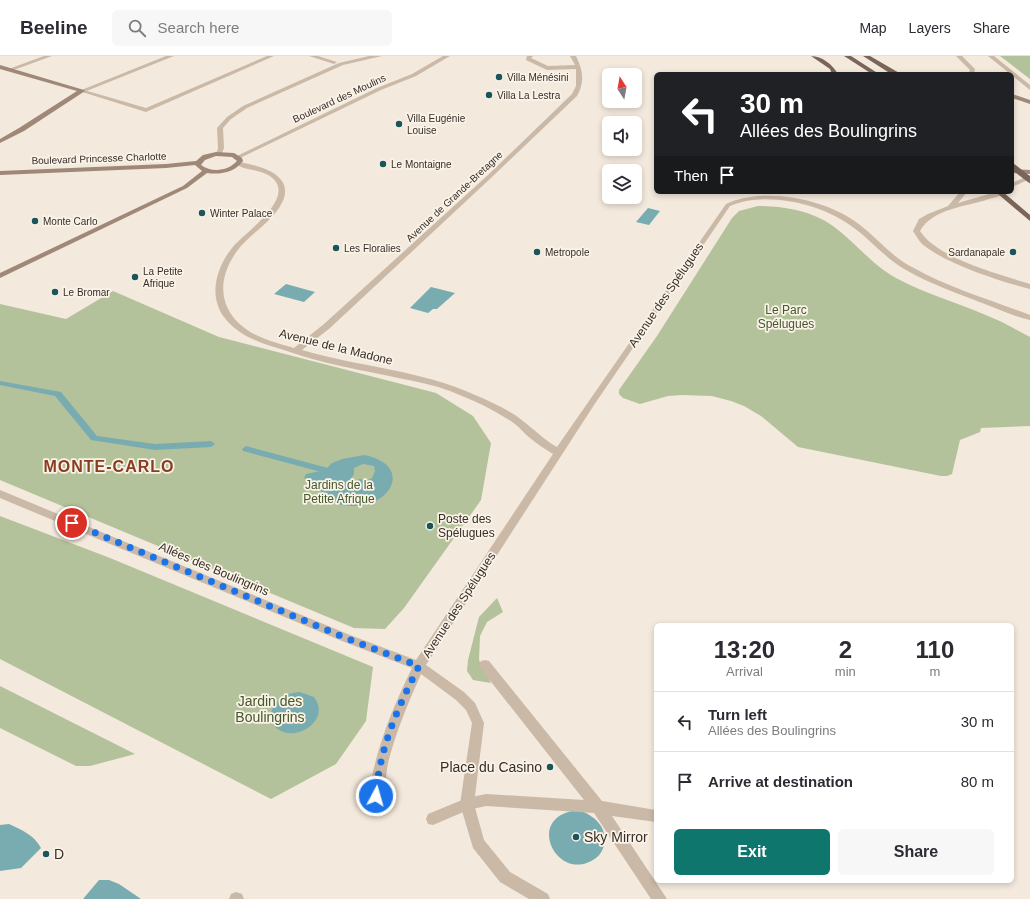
<!DOCTYPE html>
<html lang="en">
<head>
<meta charset="utf-8">
<style>
	body { margin:0; font-family:Helvetica,sans-serif; background:#f7f7f7; color:#2b2b33; height:100vh; display:flex; flex-direction:column; font-size:15px; white-space:nowrap }
	* { box-sizing:border-box; margin:0 }
	p { font-size:13px; color:#7c7c81 }
	.icon { flex:none; width:22px; height:22px; fill:none; stroke:currentColor; stroke-width:2; stroke-linecap:round; stroke-linejoin:round }
	.map { position:relative; flex:1; overflow:hidden }
	.panel { position:absolute; left:654px; top:567px; width:360px; height:260px; display:flex; flex-direction:column; background:#fff; border-radius:6px; box-shadow:0 2px 6px #0003 }
	.panel>* { flex:none }
	.top-card { position:absolute; left:654px; top:16px; width:360px; height:122px; border-radius:6px; box-shadow:0 2px 6px #0003; background:#202124; color:#fff; overflow:hidden }
	.needle { width:26px; rotate:349deg }
	.controls { position:absolute; left:602px; top:12px; display:grid; gap:8px }
	.controls a { display:grid; place-items:center; width:40px; height:40px; border-radius:6px; background:#fff; box-shadow:0 2px 6px #0003; font-size:20px }
	.pin { position:absolute; display:grid; place-items:center; width:34px; height:34px; color:#fff; margin:-17px; border:2px solid #fff; border-radius:50%; box-shadow:0 1px 4px #0007 }
	.me { position:absolute; width:44px; margin:-22px; rotate:6deg; stroke-linejoin:round; filter:drop-shadow(0 0 3px #0008) }
	.turn { display:flex; align-items:center; gap:14px; height:84px; padding:0 20px; font-size:18px }
	.turn .icon { width:52px; height:52px; stroke-width:2.5 }
	.turn b { display:block; font-size:28px; line-height:34px }
	.then { display:flex; align-items:center; height:38px; padding:0 20px; background:#0003; gap:8px; font-size:15px }
	.eta { display:flex; justify-content:space-evenly; align-items:center; height:68px; text-align:center }
	.eta b { font-size:24px; font-weight:700; line-height:28px }
	.action { display:flex; gap:8px; margin-top:auto; padding:8px 20px }
	.action a { flex:1; height:46px; border-radius:6px; background:#0f766e; color:#fff; font-size:16px; font-weight:700; line-height:46px; text-align:center }
	.action a+a { background:#f7f7f7; color:#2b2b33 }
	ul { padding:0; list-style:none }
	li { display:flex; align-items:center; gap:12px; height:60px; padding:0 20px; border-top:1px solid #e1e1e2 }
	li div { flex:1 }
	li b { display:block; font-size:15px }
	li em { font-style:normal }
	header { display:flex; align-items:center; gap:24px; box-sizing:border-box; height:56px; padding:0 20px; background:#fff; border-bottom:1px solid #e1e1e2 }
	header strong { font-size:19px }
	nav { display:flex; gap:22px; margin-inline-start:auto; font-size:14px }
	.search { width:280px; height:36px; background:#f7f7f7; display:flex; align-items:center; gap:10px; box-sizing:border-box; padding:0 14px; border-radius:6px; color:#7c7c81; font-size:15px }
	.map>svg:first-child { display:block }
	.green { fill:#b3c29b }
	.water { fill:#79acb1; fill-rule:evenodd }
	.lines { fill:none; stroke-linecap:round; stroke-linejoin:round }
	.stream { fill:#79acb1; fill-rule:evenodd }
	.pedestrian { fill:#cbb9a7; fill-rule:evenodd }
	.minor { fill:#cbb9a7; fill-rule:evenodd }
	.tertiary { fill:#cbb9a7; fill-rule:evenodd }
	.secondary { fill:#9f8878; fill-rule:evenodd }
	.primary { fill:#7a6558; fill-rule:evenodd }
	.primary-bridge { stroke:#7a6558; stroke-width:6 }
	.route { stroke:#1a73e8; stroke-width:7; stroke-dasharray:0 12.6 }
	.poi-dot { fill:#1c545b; stroke:#faf3e8; stroke-width:1.5 }
	.labels { text-anchor:middle; stroke-width:3.5; stroke-linejoin:round; paint-order:stroke }
	.far-poi-label { font-size:10px; fill:#382d28; stroke:#faf3e8; text-anchor:start }
	.far-street-label { font-size:10px; fill:#382d28; stroke:#faf3e8 }
	.street-label { font-size:12px; fill:#382d28; stroke:#faf3e8 }
	.park-label { font-size:12px; fill:#45572b; stroke:#faf3e8 }
	.poi-label { font-size:12px; fill:#382d28; stroke:#faf3e8; text-anchor:start }
	.near-park-label { font-size:14px; fill:#45572b; stroke:#faf3e8 }
	.near-poi-label { font-size:14px; fill:#382d28; stroke:#faf3e8; text-anchor:start }
	.district-label { font-size:16px; font-weight:bold; letter-spacing:1px; fill:#893c1e; stroke:#faf3e8 }
</style>
</head>
<body>
<header>
<strong>Beeline</strong>
<div class="search"><svg class="icon" aria-label="search" viewBox="0 0 24 24"><circle cx="10" cy="10" r="6"/><path d="M15 15l6 6"/></svg>Search here</div>
<nav><a>Map</a><a>Layers</a><a>Share</a></nav>
</header>
<div class="map">
<svg width="1030" height="843" viewBox="0 0 1030 843">
	<rect width="100%" height="100%" fill="#f3e9dc"/>
	<!-- green -->
	<path class="green" d="M 1000,0 L 1030,0 L 1030,23 Z
		M 758,150 C 782,150 813,155 833,170 C 855,186 872,209 896,222 C 927,239 963,248 995,263 C 1007,268 1018,275 1030,281 L 1030,370 L 981,372 L 980,376 L 960,384 L 952,418 L 947,420 L 941,420 L 798,391 L 761,360 L 744,350 L 731,345 L 712,340 L 682,339 L 668,340 L 640,348 L 623,342 L 619,338 L 619,334 L 657,280 L 732,162 L 739,155 Z
		M 113,235 L 219,281 L 436,337 L 473,360 L 491,387 L 481,444 L 404,552 L 385,573 L 354,572 L 0,424 L 0,248 L 66,263 Z
		M 0,460 L 110,502 L 373,611 L 366,665 L 336,708 L 271,743 L 0,603 Z
		M 497,542 L 503,556 L 487,566 L 480,580 L 479,604 L 491,627 L 473,624 L 467,615 L 468,604 L 479,561 Z
		M 0,630 L 135,698 L 90,710 L 76,710 L 0,672 Z"/>
	<!-- water -->
	<path class="water" d="M 648,152 L 660,155 L 649,169 L 636,166 Z
		M 286,228 L 315,236 L 304,246 L 274,238 Z
		M 431,231 L 455,237 L 437,253 L 433,253 L 428,257 L 410,252 Z
		M 364,399 C 413,409 392,449 355,450 C 344,450 331,448 324,439 C 315,430 319,426 304,422 L 306,418 L 325,414 L 332,407 L 342,403 ZM 363,408 L 374,410 L 375,415 L 372,422 L 368,424 L 359,423 L 352,429 L 350,424 L 354,418 L 354,412 Z
		M 300,636 L 314,641 C 335,669 280,695 270,661 C 273,645 285,637 300,636 Z
		M 578,754 C 594,759 608,771 604,789 C 603,794 600,799 596,802 C 558,830 522,760 578,754 Z
		M 9,768 C 22,774 34,779 41,792 L 21,812 L 0,815 L 0,769 Z
		M 99,824 L 109,824 L 119,828 L 141,843 L 83,843 Z"/>
	<g class="lines">
		<!-- stream -->
		<path class="stream" d="M 0,325 L 61,336 L 97,380 L 155,388 L 211,385 L 215,388 L 211,391 L 155,394 L 91,384 L 55,340 L 0,329 Z
			M 246,390 L 328,412 L 329,414 L 325,417 L 243,395 L 242,393 Z"/>
		<!-- pedestrian -->
		<path class="pedestrian" d="M 44,0 L 52,0 L 11,15 L 6,14 Z
			M 267,0 L 274,0 L 146,56 L 79,35 L 84,34 L 146,52 Z
			M 309,0 L 318,0 L 337,6 L 334,8 Z
			M 485,604 L 489,605 L 602,745 L 656,754 L 656,766 L 612,760 L 667,843 L 651,843 L 594,757 L 486,750 L 468,754 L 433,769 L 428,768 L 426,763 L 428,758 L 467,742 L 486,738 L 584,744 L 481,613 L 479,609 L 481,605 Z
			M 236,836 L 242,838 L 244,843 L 229,843 L 231,838 Z"/>
		<!-- minor -->
		<path class="minor" d="M 166,0 L 174,0 L 84,36 L 79,35 Z
			M 527,0 L 533,0 L 531,2 L 548,10 L 575,9 L 570,0 L 576,0 C 583,14 585,26 577,40 L 492,121 L 330,272 L 302,294 C 359,311 421,314 475,339 C 492,346 509,354 523,365 C 535,374 544,384 557,391 L 726,148 C 764,130 828,143 860,169 C 878,183 892,201 912,211 C 949,232 991,244 1030,259 L 1030,264 C 1016,261 1003,255 990,250 C 962,239 932,229 906,214 C 886,203 872,185 854,172 C 824,148 766,134 730,150 L 594,349 L 426,609 L 464,636 L 475,647 L 484,667 L 474,748 L 484,784 L 510,816 L 548,838 L 550,843 L 529,843 L 500,826 L 473,792 L 460,748 L 472,667 L 466,654 L 456,644 L 421,618 C 408,647 396,676 388,707 C 385,722 386,739 380,752 L 375,754 L 370,752 C 367,745 370,734 371,725 C 379,685 394,649 412,612 L 342,585 L 0,442 L 0,434 L 350,579 L 416,604 L 553,398 C 545,393 537,388 530,382 C 525,378 520,372 515,368 C 495,354 473,344 450,335 C 433,329 416,325 398,322 C 362,314 324,308 290,296 C 265,288 241,283 224,261 C 217,252 214,239 216,227 C 218,214 224,202 232,192 C 243,178 290,147 276,126 C 266,112 246,116 236,108 L 239,106 C 275,112 304,127 270,163 C 259,174 246,183 237,195 C 213,228 221,261 256,279 C 268,285 281,288 294,292 L 324,268 L 488,119 L 572,38 L 576,30 L 576,13 L 547,14 L 526,4 Z
			M 1030,119 L 1030,123 L 1012,131 L 1012,127 Z
			M 960,136 L 967,136 L 958,147 L 996,136 L 1005,136 C 1001,140 994,142 989,143 C 966,151 933,152 920,175 C 938,203 999,218 1030,228 L 1030,233 C 999,225 946,208 922,188 C 918,184 916,179 913,175 L 919,163 L 928,158 L 948,150 Z"/>
		<!-- tertiary -->
		<path class="tertiary" d="M 369,0 L 382,0 L 343,9 L 247,52 L 231,63 L 223,72 L 224,92 L 221,99 L 216,98 L 218,92 L 217,72 L 227,61 L 243,50 L 339,7 Z
			M 443,0 L 450,0 L 416,20 L 381,34 L 240,102 L 235,101 L 377,32 L 412,18 Z
			M 956,0 L 962,0 L 975,13 L 974,18 L 968,18 L 970,14 Z
			M 988,0 L 994,0 L 1030,29 L 1030,34 Z"/>
		<!-- secondary -->
		<path class="secondary" d="M 0,9 L 84,34 L 85,35 L 24,75 L 0,87 L 0,83 L 19,72 L 77,35 L 0,13 Z
			M 1012,38 L 1030,44 L 1030,48 L 1012,42 Z
			M 216,96 L 234,97 L 242,102 L 243,105 C 235,116 221,119 207,117 L 187,132 L 0,222 L 0,217 L 183,130 L 202,115 L 195,109 L 166,112 L 0,119 L 0,115 L 166,108 L 196,105 L 203,99 ZM 216,100 L 232,101 L 237,105 C 228,115 212,117 201,109 L 205,104 Z
			M 1012,113 L 1030,114 L 1030,118 L 1012,117 Z"/>
		<!-- primary -->
		<path class="primary" d="M 811,0 C 822,0 833,9 838,18 L 832,18 L 830,13 Z
			M 844,0 L 851,0 L 879,18 L 872,18 Z
			M 863,0 L 870,0 L 901,18 L 888,16 Z
			M 997,136 L 1003,136 L 1030,159 L 1030,165 L 998,138 Z"/>
		<!-- primary-bridge -->
		<path class="primary-bridge" d="M 1012,110 L 1030,124"/>
	</g>
	<g class="lines">
		<!-- route -->
		<path class="route" d="M 72,467 L 346,582 L 419,610 C 398,651 379,693 376,740"/>
	</g>
	<!-- markers -->
	<g class="poi-dot">
		<circle cx="499" cy="21" r="4"/>
		<circle cx="489" cy="39" r="4"/>
		<circle cx="399" cy="68" r="4"/>
		<circle cx="383" cy="108" r="4"/>
		<circle cx="202" cy="157" r="4"/>
		<circle cx="35" cy="165" r="4"/>
		<circle cx="336" cy="192" r="4"/>
		<circle cx="537" cy="196" r="4"/>
		<circle cx="1013" cy="196" r="4"/>
		<circle cx="135" cy="221" r="4"/>
		<circle cx="55" cy="236" r="4"/>
		<circle cx="430" cy="470" r="4"/>
		<circle cx="550" cy="711" r="4"/>
		<circle cx="576" cy="781" r="4"/>
		<circle cx="46" cy="798" r="4"/>
	</g>
	<g class="labels">
		<!-- far-poi labels -->
		<g class="far-poi-label">
			<text x="507" y="25">Villa Ménésini</text>
			<text x="497" y="43">Villa La Lestra</text>
			<text x="407" y="66">Villa Eugénie<tspan x="407" dy="12">Louise</tspan></text>
			<text x="391" y="112">Le Montaigne</text>
			<text x="210" y="161">Winter Palace</text>
			<text x="43" y="169">Monte Carlo</text>
			<text x="344" y="196">Les Floralies</text>
			<text x="545" y="200">Metropole</text>
			<text x="1005" y="200" text-anchor="end">Sardanapale</text>
			<text x="143" y="219">La Petite<tspan x="143" dy="12">Afrique</tspan></text>
			<text x="63" y="240">Le Bromar</text>
		</g>
		<!-- far-street labels -->
		<g class="far-street-label">
			<text transform="translate(339 42) rotate(-25)" y="4">Boulevard des Moulins</text>
			<text transform="translate(99 102) rotate(-2)" y="4">Boulevard Princesse Charlotte</text>
			<text transform="translate(454 140) rotate(-43)" y="4">Avenue de Grande-Bretagne</text>
		</g>
		<!-- street labels -->
		<g class="street-label">
			<text transform="translate(666 239) rotate(-56)" y="4">Avenue des Spélugues</text>
			<text transform="translate(336 291) rotate(14)" y="4">Avenue de la Madone</text>
			<text transform="translate(214 513) rotate(23)" y="4">Allées des Boulingrins</text>
			<text transform="translate(459 549) rotate(-57)" y="4">Avenue des Spélugues</text>
		</g>
		<!-- park labels -->
		<g class="park-label">
			<text x="786" y="258">Le Parc<tspan x="786" dy="14">Spélugues</tspan></text>
			<text x="339" y="433">Jardins de la<tspan x="339" dy="14">Petite Afrique</tspan></text>
		</g>
		<!-- poi labels -->
		<g class="poi-label">
			<text x="438" y="467">Poste des<tspan x="438" dy="14">Spélugues</tspan></text>
		</g>
		<!-- near-park labels -->
		<g class="near-park-label">
			<text x="270" y="650">Jardin des<tspan x="270" dy="16">Boulingrins</tspan></text>
		</g>
		<!-- near-poi labels -->
		<g class="near-poi-label">
			<text x="542" y="716" text-anchor="end">Place du Casino</text>
			<text x="584" y="786">Sky Mirror</text>
			<text x="54" y="803">D</text>
		</g>
		<!-- district labels -->
		<g class="district-label">
			<text x="109" y="416">MONTE-CARLO</text>
		</g>
	</g>
</svg>
<div class="controls">
<a><svg class="needle" viewBox="-14 -14 28 28"><path d="M0-13l5 13h-10z" fill="#e53935"/><path d="M0 13l5-13h-10z" fill="#7c7c81"/></svg></a>
<a><svg class="icon" aria-label="sound" viewBox="0 0 24 24"><path d="M4 9h4l5-4v14l-5-4H4zM17 9q2 3 0 6"/></svg></a>
<a><svg class="icon" aria-label="layers" viewBox="0 0 24 24"><path d="M12 4l9 5-9 5-9-5zM3 14l9 5 9-5"/></svg></a>
</div>
<div class="pin" style="left:72px;top:467px;background:#d93025"><svg class="icon" aria-label="arrive" viewBox="0 0 24 24"><path d="M6 21V4h12l-3 4 3 4H6"/></svg></div>
<svg class="me" style="left:376px;top:740px" viewBox="-20 -20 40 40"><circle r="17" fill="#1a73e8" stroke="#fff" stroke-width="3"/><path d="M0-11L8 9 0 5-8 9z" fill="#fff"/></svg>
<div class="top-card">
<div class="turn"><svg class="icon" aria-label="left" viewBox="0 0 24 24"><path d="M17 20v-9H6M10 6l-5 5 5 5"/></svg><div><b>30 m</b>Allées des Boulingrins</div></div>
<div class="then">Then<svg class="icon" aria-label="arrive" viewBox="0 0 24 24"><path d="M6 21V4h12l-3 4 3 4H6"/></svg></div>
</div>
<section class="panel">
<div class="eta">
<div><b>13:20</b><p>Arrival</p></div>
<div><b>2</b><p>min</p></div>
<div><b>110</b><p>m</p></div>
</div>
<ul>
<li><svg class="icon" aria-label="left" viewBox="0 0 24 24"><path d="M17 20v-9H6M10 6l-5 5 5 5"/></svg><div><b>Turn left</b><p>Allées des Boulingrins</p></div><em>30 m</em></li>
<li><svg class="icon" aria-label="arrive" viewBox="0 0 24 24"><path d="M6 21V4h12l-3 4 3 4H6"/></svg><div><b>Arrive at destination</b></div><em>80 m</em></li>
</ul>
<div class="action"><a>Exit</a><a>Share</a></div>
</section>
</div>
</body>
</html>
